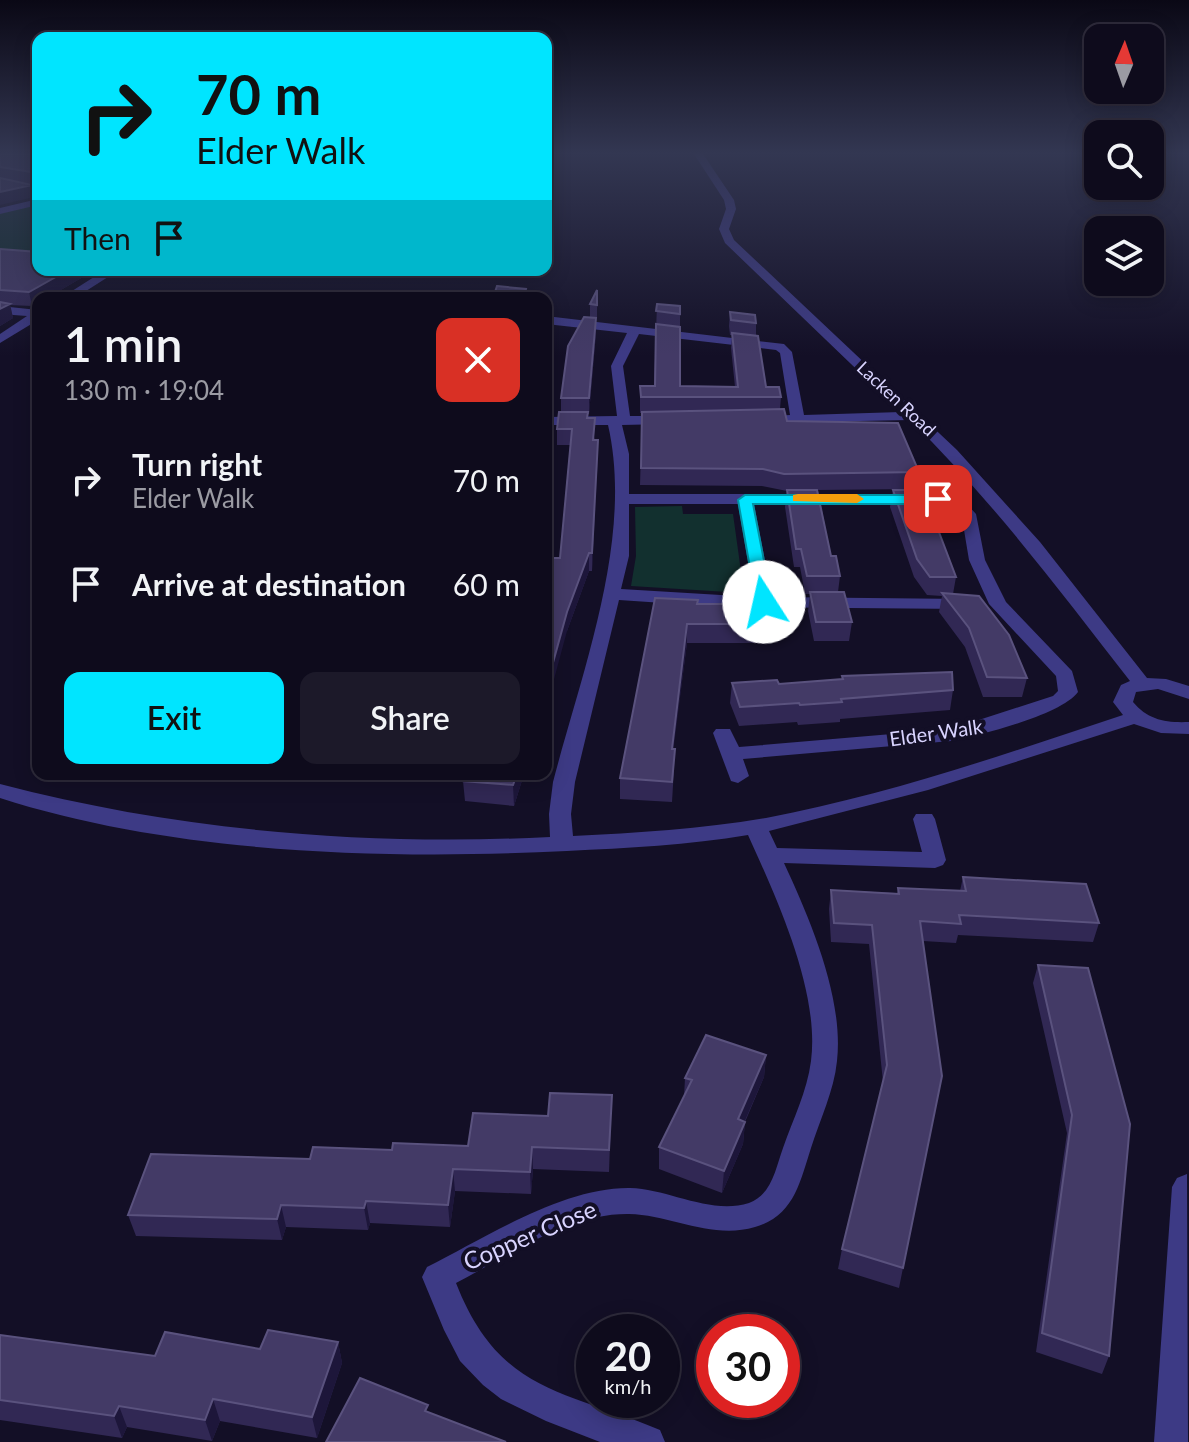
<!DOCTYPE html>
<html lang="en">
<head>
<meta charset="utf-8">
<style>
	body { margin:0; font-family:Lato,sans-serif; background:#1c1929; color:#f1f3f6; height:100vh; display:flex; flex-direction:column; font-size:30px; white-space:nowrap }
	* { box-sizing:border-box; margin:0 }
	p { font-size:26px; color:#9b9ba3 }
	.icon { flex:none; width:44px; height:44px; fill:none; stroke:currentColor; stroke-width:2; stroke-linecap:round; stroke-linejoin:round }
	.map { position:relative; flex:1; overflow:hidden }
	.side { position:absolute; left:32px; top:292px; width:520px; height:488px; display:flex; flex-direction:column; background:#0e0b1c; border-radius:16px; box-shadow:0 4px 20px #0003,0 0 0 2px #2e2b3b }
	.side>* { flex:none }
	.hud { position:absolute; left:32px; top:32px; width:520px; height:244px; border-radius:16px; box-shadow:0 4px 20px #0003,0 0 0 2px #2e2b3b; background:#00e5ff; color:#111; overflow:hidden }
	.needle { width:52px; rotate:2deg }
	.tools { position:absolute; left:1084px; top:24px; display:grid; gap:16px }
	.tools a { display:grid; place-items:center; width:80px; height:80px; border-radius:16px; background:#0e0b1c; box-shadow:0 4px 20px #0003,0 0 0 2px #2e2b3b; font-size:40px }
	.speed { position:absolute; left:576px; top:1314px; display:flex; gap:16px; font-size:40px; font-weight:700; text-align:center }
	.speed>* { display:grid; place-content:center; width:104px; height:104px; border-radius:50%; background:#0e0b1c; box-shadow:0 4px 20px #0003,0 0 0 2px #2e2b3b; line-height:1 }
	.speed small { font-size:20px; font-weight:400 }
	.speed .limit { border:12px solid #d22; background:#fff; color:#111 }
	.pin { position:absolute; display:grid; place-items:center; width:68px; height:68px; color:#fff; margin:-34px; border-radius:16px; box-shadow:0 4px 12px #0006 }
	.me { position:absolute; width:88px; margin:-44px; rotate:350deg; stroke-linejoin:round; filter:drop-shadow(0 0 6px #0008) }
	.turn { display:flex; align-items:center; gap:28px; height:168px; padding:0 32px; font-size:36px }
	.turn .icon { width:104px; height:104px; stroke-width:2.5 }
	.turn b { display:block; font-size:56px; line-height:68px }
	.then { display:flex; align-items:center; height:76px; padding:0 32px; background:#0003; gap:16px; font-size:30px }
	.round { display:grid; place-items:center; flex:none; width:84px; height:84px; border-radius:16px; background:#1c1929 }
	.overview { display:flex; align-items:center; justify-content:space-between; height:136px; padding:0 32px }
	h1 { font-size:48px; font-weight:600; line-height:60px }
	.cta { display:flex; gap:16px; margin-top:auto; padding:16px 32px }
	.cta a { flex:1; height:92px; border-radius:16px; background:#00e5ff; color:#111; font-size:32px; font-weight:600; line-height:92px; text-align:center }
	.cta a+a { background:#1c1929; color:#f1f3f6 }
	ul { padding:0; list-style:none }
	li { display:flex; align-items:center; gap:24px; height:104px; padding:0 32px }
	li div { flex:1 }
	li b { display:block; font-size:30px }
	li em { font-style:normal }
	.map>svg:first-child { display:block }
	.green { fill:#12302f }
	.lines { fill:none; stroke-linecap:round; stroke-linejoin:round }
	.minor { fill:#3d3a85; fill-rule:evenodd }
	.wall { fill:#312854 }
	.shaded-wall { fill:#1d163a }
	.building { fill:#433a66; stroke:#5a527e; stroke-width:2 }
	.route { fill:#00e5ff; stroke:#0095a6; stroke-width:2 }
	.slow { fill:#f59e0b }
	.labels { text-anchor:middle; stroke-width:8; stroke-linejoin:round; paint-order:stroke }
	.far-street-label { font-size:18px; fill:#d9d4ff; stroke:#130f26 }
	.street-label { font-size:20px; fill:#d9d4ff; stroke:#130f26 }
	.near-street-label { font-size:24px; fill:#d9d4ff; stroke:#130f26 }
</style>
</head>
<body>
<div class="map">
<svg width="1189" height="1442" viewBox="0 0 1189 1442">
	<rect width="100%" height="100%" fill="#130f26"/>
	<!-- green -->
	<path class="green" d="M 38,204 L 38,253 L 0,249 L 0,213 Z
		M 682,506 L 683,514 L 733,514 L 744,593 L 631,586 L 636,556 L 635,507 Z"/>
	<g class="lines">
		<!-- minor -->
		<path class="minor" d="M 694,154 L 703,154 L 734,200 L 736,209 L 729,229 L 734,240 L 957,450 L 1040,542 L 1147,678 L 1166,679 L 1189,686 L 1189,699 L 1158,689 L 1136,692 L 1133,702 C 1148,720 1166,723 1189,722 L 1189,734 L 1161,733 L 1134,724 L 928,790 L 769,831 L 777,848 L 922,852 L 913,819 L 916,814 L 932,814 L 935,819 L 946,860 L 943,865 L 935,868 L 784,863 C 810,919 844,998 837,1061 C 834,1091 820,1119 811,1148 C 800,1182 794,1216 755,1227 C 712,1240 672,1215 629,1214 C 568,1213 508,1256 456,1283 C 499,1393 564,1390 660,1430 L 665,1442 L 600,1442 L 546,1421 L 501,1399 L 483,1385 L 460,1361 L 444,1330 L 422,1277 L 427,1267 C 485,1238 563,1187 630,1188 C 669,1189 710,1215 749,1203 C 772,1195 776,1167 783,1148 C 793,1119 807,1092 811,1061 C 820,991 776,897 748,835 C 689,845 627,848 567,851 C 385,860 174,854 0,798 L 0,784 C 180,831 365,846 550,837 L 549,814 L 553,782 C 582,671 634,538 608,425 L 546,425 L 546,417 L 617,416 L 611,366 L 627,333 L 546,324 L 546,316 L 784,344 L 792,352 L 804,415 L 901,412 L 725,243 L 719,229 L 726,209 L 724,200 ZM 639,334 L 776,350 L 780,353 L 790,415 L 757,417 L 757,423 L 910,420 C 992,500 1060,591 1130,681 L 1121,685 L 1113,702 L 1123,715 C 1006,754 887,795 766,818 C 703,829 637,833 573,836 L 571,814 L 575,782 L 619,600 L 723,607 L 966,609 L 975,604 L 966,599 L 772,597 L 754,504 L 937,504 L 954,509 L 962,518 L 969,560 L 989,604 L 1056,676 L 1058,691 L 1053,696 L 951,729 L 739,747 L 730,729 L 716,729 L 713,733 L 731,781 L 738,783 L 749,776 L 743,759 L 951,741 C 981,735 1061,715 1078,692 L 1072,671 L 1006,602 L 985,560 L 976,514 L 966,503 L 938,494 L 629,494 L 629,454 L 622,425 L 666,424 L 673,420 L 666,416 L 630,416 L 623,366 ZM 629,504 L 738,504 L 754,597 L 621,589 L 629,556 Z
			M 38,199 L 38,205 L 0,214 L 0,208 Z
			M 105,270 L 119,270 L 75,298 L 61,298 Z
			M 0,306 L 38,310 L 38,320 L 0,343 L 0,334 L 27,316 L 0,314 Z
			M 1187,1174 L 1188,1442 L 1154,1442 L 1172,1187 L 1177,1178 Z"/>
	</g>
	<!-- wall -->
	<path class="wall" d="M 0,154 L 38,154 L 38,185 L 0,178 Z
		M 0,249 L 38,270 L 95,270 L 47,298 L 38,298 L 38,303 L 32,306 L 10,305 L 13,318 L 0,326 Z
		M 597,290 L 597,319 L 596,319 L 596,333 L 589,414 L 588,414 L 588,418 L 595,440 L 598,440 L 592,571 L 589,571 L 567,631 L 560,558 L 570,445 L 557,445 L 557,429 L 561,412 L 561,398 L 590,317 L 590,304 Z
		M 657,304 L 680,306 L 680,386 L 735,387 L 731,348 L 732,335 L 730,335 L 729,326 L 730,312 L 756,323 L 756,336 L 766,387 L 781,397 L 780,409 L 787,421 L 919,472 L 916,489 L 818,490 L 831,556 L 840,576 L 838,592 L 852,622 L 849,641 L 814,641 L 808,611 L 810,594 L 805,594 L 800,567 L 794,567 L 785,507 L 787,491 L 762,486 L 640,485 L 642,413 L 640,413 L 640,386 L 654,386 Z
		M 893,490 L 956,577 L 953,594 L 1027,678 L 1022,697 L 983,697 L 965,647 L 939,612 L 942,596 L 927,595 L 914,577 L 890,507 Z
		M 655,598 L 697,604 L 769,624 L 767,643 L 687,643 L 673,749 L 674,769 L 672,802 L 620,799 L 620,778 Z
		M 842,676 L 953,690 L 950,710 L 840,719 L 840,722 L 798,725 L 797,722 L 739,726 L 730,703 L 732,683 L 779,684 L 841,680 Z
		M 524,774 L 514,806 L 465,801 L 463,781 Z
		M 963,877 L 1099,923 L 1093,942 L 958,935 L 956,943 L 923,941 L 903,1268 L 899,1288 L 838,1269 L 842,1249 L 883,1082 L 869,944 L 831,942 L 829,909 L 831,890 L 897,893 L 898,888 L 960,891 Z
		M 1038,965 L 1130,1124 L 1109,1356 L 1102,1374 L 1036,1352 L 1067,1133 L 1033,983 Z
		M 766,1055 L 764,1077 L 745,1122 L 743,1144 L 722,1193 L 659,1169 L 659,1147 L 684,1097 L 685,1078 Z
		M 611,1117 L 609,1172 L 533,1169 L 531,1194 L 455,1191 L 450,1227 L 370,1223 L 368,1230 L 286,1227 L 282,1240 L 136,1236 L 128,1215 L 310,1159 L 392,1150 L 468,1146 Z
		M 0,1335 L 155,1356 L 338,1342 L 342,1363 L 317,1438 L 220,1421 L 212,1441 L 127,1427 L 122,1438 L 0,1420 Z"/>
	<!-- shaded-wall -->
	<path class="shaded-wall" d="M 32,185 L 34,197 L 0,205 L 0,192 Z
		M 68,270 L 95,270 L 47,298 L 38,298 L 38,303 L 32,306 L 29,292 Z
		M 10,304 L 13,318 L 0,326 L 0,309 Z
		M 596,318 L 596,333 L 589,414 L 589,398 Z
		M 598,440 L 598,456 L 592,571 L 592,553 Z
		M 589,553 L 589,571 L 567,631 L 546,709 L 546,688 L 567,612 Z
		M 687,624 L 687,643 L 671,769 L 672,749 Z
		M 517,774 L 524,774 L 514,806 L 513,785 Z
		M 766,1055 L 764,1077 L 736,1141 L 738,1119 Z
		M 745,1122 L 743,1144 L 722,1193 L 724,1171 Z
		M 532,1147 L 533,1169 L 531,1194 L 530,1172 Z
		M 453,1169 L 455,1191 L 450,1227 L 448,1205 Z
		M 366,1201 L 370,1223 L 368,1230 L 364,1208 Z
		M 281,1205 L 286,1227 L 282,1240 L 277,1219 Z
		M 338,1342 L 342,1363 L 317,1438 L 312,1417 Z
		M 213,1399 L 220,1421 L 212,1441 L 205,1420 Z
		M 119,1406 L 127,1427 L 122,1438 L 114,1416 Z"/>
	<!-- building -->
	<path class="building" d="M 3,154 L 38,154 L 38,173 L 0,167 L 0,156 Z
		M 0,178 L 32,185 L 0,192 Z
		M 0,249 L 38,252 L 38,270 L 68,270 L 29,292 L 0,290 Z
		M 497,286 L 526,289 L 524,298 L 493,298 Z
		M 597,290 L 597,305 L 590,304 Z
		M 0,302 L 10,304 L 0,309 Z
		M 657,304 L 680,306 L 680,314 L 656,311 Z
		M 730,312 L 755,315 L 756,323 L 731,320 Z
		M 584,317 L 596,318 L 589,398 L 561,398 L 568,346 Z
		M 656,324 L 680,327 L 680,386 L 738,387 L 732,333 L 758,336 L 766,387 L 779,387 L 781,397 L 641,397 L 640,386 L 655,386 Z
		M 784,409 L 787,421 L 898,423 L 919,472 L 784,474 L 763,469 L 641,468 L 642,412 Z
		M 559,412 L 588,412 L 587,418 L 595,418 L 593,440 L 598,440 L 592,553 L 589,553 L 567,612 L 546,688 L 546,574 L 553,558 L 560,558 L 572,429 L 557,429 Z
		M 787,490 L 817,490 L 831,556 L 836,556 L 840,576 L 807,576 L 801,549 L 796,549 Z
		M 893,490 L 923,490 L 956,577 L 930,577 L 917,559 Z
		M 810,592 L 844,592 L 852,622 L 816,622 Z
		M 942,593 L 979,596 L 1009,635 L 1027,678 L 987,677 L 969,628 Z
		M 655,598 L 698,600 L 697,604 L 765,604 L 769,624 L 687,624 L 672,749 L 675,749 L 672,782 L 620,778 Z
		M 952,672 L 953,690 L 841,699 L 842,702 L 800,705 L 799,703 L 740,707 L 732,683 L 777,680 L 779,684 L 843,679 L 842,676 Z
		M 466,774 L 517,774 L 513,785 L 463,781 Z
		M 963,877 L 1086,884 L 1099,923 L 959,915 L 961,924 L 920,921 L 942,1076 L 903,1268 L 842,1249 L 887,1065 L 872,925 L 834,923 L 831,890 L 899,894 L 898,888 L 966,891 Z
		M 1038,965 L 1088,968 L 1130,1124 L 1109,1356 L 1042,1333 L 1072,1115 Z
		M 706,1035 L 766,1055 L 738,1119 L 745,1122 L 724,1171 L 659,1147 L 692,1080 L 685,1078 Z
		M 550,1093 L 612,1095 L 609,1150 L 532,1147 L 530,1172 L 453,1169 L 448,1205 L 366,1201 L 364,1208 L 281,1205 L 277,1219 L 128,1215 L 151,1154 L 310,1159 L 313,1147 L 392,1150 L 393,1143 L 468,1146 L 473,1113 L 548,1116 Z
		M 268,1330 L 338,1342 L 312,1417 L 213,1399 L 205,1420 L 119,1406 L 114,1416 L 0,1400 L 0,1335 L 155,1356 L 165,1332 L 260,1349 Z
		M 360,1378 L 428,1405 L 425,1411 L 506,1442 L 326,1442 Z"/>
	<!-- sky -->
	<linearGradient id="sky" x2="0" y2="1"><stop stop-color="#0a0815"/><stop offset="0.43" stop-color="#333752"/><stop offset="1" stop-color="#333752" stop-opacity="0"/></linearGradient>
	<rect width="1189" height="356" fill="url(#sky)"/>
	<!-- route -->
	<path class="route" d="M 745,495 L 938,495 L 945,499 L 938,504 L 753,504 L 772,602 L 764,607 L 756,602 L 738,500 Z"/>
	<!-- slow -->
	<path class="slow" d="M 798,494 L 857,494 L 864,499 L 857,503 L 793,501 L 793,495 Z"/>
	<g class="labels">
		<!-- far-street labels -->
		<g class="far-street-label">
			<text transform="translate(896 399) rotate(43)" y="6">Lacken Road</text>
		</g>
		<!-- street labels -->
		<g class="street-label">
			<text transform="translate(936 733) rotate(-8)" y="7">Elder Walk</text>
		</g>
		<!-- near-street labels -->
		<g class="near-street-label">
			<text transform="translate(530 1236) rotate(-23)" y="8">Copper Close</text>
		</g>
	</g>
</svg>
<div class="tools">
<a><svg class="needle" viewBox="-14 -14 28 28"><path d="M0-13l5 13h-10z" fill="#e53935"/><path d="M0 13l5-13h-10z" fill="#9b9ba3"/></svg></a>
<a><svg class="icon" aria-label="search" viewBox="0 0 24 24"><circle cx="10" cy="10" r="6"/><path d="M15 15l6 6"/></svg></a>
<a><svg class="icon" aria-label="layers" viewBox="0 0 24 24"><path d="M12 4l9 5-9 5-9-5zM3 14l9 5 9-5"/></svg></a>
</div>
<div class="speed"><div>20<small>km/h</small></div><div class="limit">30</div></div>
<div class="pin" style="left:938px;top:499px;background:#d93025"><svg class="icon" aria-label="arrive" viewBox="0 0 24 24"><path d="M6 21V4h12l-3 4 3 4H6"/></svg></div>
<svg class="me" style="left:764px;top:602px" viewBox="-20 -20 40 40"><circle r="19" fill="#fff"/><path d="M0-13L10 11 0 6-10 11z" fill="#00e5ff"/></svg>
<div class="hud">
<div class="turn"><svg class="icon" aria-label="right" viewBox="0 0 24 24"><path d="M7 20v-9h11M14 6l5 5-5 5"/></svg><div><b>70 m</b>Elder Walk</div></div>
<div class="then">Then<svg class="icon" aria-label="arrive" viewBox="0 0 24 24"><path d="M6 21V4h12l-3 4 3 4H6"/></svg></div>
</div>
<section class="side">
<div class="overview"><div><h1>1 min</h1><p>130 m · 19:04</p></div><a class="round" style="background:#d93025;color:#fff"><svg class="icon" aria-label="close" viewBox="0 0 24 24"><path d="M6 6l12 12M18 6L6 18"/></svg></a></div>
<ul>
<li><svg class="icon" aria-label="right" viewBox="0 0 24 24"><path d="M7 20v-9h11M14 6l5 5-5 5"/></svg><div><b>Turn right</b><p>Elder Walk</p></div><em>70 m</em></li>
<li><svg class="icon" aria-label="arrive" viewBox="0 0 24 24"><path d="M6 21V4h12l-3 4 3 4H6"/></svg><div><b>Arrive at destination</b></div><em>60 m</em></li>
</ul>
<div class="cta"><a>Exit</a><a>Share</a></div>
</section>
</div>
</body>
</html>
